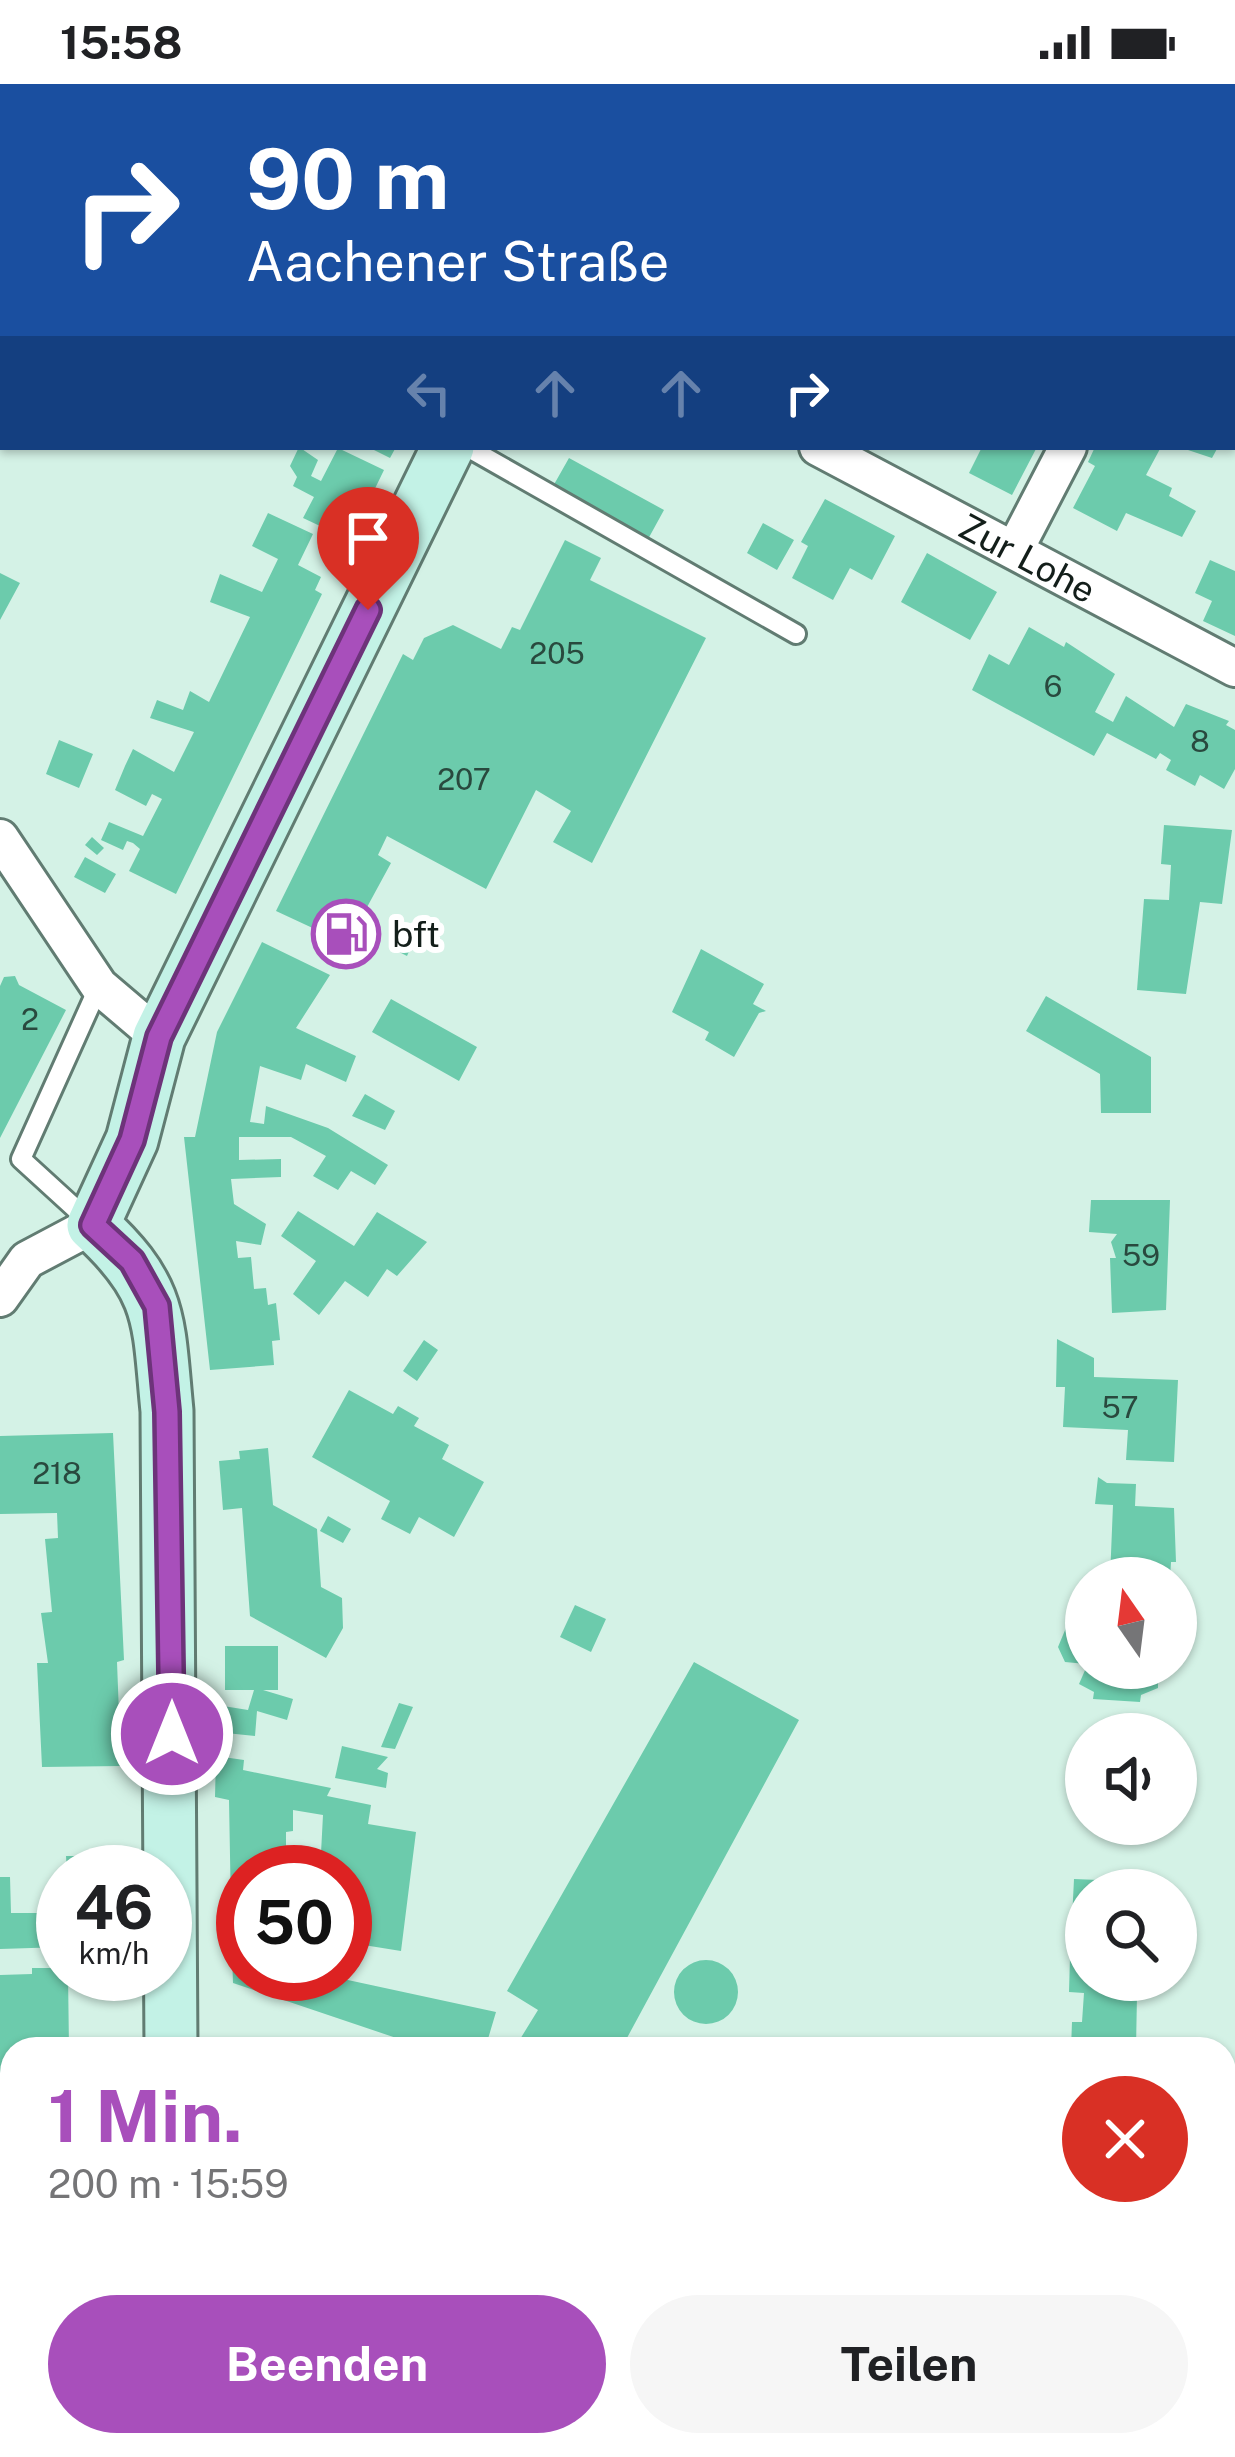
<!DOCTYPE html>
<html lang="de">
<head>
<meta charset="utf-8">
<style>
	body { margin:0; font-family:"Public Sans",sans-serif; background:#f6f6f6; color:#202124; height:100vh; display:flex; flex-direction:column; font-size:45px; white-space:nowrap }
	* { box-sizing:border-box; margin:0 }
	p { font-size:39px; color:#757577 }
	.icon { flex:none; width:66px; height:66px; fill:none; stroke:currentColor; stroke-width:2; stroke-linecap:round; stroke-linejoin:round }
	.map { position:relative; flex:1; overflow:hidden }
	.sheet { position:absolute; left:0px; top:1953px; width:1236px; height:420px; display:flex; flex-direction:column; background:#fff; border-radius:36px 36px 0 0; box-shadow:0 3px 9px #0004 }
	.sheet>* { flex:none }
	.hud { position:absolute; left:0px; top:0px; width:1236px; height:366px; box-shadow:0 3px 9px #0004; background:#1a4fa0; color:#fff; overflow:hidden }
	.needle { width:78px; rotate:346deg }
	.buttons { position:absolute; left:1065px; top:1473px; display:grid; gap:24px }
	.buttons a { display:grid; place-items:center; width:132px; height:132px; border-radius:50%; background:#fff; box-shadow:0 3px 9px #0004; font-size:60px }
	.speed { position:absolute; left:36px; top:1761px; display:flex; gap:24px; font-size:60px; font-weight:700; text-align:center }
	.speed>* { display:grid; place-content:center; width:156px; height:156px; border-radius:50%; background:#fff; box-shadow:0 3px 9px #0004; line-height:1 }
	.speed small { font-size:30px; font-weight:400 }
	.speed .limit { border:18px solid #d22; background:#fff; color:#111 }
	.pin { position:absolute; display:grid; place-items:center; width:102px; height:102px; color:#fff; margin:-123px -51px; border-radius:50% 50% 50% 0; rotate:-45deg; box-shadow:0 0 12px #0007 }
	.pin .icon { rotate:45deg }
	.me { position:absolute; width:132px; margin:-66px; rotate:0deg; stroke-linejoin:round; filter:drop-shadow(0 0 9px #0008) }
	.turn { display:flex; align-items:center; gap:42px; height:252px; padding:0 48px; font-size:54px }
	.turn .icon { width:156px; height:156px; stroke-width:2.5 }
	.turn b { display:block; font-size:84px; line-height:102px }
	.lanes { display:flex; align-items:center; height:114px; padding:0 48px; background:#0003; justify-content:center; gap:60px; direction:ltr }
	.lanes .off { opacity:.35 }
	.round { display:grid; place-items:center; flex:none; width:126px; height:126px; border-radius:63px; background:#f6f6f6 }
	.summary { display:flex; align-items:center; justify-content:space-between; height:204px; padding:0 48px }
	h1 { font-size:72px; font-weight:700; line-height:90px; color:#a84fbb }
	.action { display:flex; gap:24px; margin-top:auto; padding:24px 48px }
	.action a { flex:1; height:138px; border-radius:72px; background:#a84fbb; color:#fff; font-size:48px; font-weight:700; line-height:138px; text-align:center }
	.action a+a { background:#f6f6f6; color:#202124 }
	.status { display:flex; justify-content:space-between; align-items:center; height:84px; padding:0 60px; background:#fff; direction:ltr }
	.status svg { height:33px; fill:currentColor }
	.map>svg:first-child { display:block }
	.building { fill:#6ccbac }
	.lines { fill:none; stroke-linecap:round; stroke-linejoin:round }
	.service-casing { stroke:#617c72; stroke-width:24 }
	.minor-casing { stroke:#617c72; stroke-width:42 }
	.secondary-casing { stroke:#617c72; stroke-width:57 }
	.service { stroke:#fff; stroke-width:18 }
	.minor { stroke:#fff; stroke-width:36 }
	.secondary { stroke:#c3f2e6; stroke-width:51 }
	.route-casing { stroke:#6d337a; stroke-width:30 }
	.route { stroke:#a84fbb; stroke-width:21 }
	.labels { text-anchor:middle; stroke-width:12; stroke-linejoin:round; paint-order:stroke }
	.number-label { font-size:30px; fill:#29493e }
	.street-label { font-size:36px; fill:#131e1a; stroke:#fff }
	.poi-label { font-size:36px; fill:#131e1a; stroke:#fff; text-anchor:start }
</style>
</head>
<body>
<div class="status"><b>15:58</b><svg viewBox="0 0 49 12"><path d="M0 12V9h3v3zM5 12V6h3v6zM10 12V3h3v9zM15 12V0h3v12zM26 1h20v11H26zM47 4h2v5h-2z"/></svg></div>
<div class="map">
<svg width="1235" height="2373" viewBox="0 0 1235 2373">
	<rect width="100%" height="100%" fill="#d4f2e6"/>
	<!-- building -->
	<path class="building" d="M 299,363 L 318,376 L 311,392 L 321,397 L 338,364 L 384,386 L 350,456 L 303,434 L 314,413 L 293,402 L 297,393 L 290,382 Z
		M 368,363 L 396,363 L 390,374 Z
		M 982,363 L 1037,363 L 1012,411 L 969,389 Z
		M 1095,363 L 1161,363 L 1146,391 L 1172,404 L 1169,412 L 1196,427 L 1182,453 L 1126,429 L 1117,447 L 1073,424 L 1095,382 L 1088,378 Z
		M 1179,363 L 1218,363 L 1212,374 Z
		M 569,374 L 664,426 L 647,457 L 552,404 Z
		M 825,415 L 895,452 L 872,496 L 850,484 L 833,516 L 792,494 L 808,462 L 801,458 Z
		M 268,429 L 313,450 L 298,481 L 321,493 L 315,506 L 322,510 L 176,810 L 129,787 L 140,765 L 133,759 L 127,757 L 123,766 L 101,756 L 109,738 L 143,752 L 162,715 L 152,710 L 146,722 L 115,706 L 125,682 L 133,665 L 174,688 L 194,648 L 150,634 L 157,616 L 183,626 L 190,607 L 209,618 L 250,533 L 210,518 L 220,490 L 262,508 L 278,475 L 252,462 Z
		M 763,439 L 794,456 L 777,486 L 747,469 Z
		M 565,456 L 601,474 L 590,496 L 706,554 L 592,779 L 553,758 L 571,727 L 536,706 L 486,805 L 387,752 L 378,771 L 391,779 L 347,860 L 276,827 L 403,570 L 413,576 L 424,554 L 453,541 L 501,565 L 512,543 L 520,546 Z
		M 927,469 L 997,508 L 970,556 L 901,518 Z
		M 1210,476 L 1235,487 L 1235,552 L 1203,537 L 1212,517 L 1195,509 Z
		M 0,489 L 20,499 L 0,536 Z
		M 1029,543 L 1064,563 L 1066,558 L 1115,590 L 1095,628 L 1113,638 L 1126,612 L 1174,643 L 1186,620 L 1229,637 L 1226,641 L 1235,646 L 1235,685 L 1224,705 L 1200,691 L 1195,702 L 1166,686 L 1171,676 L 1160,669 L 1156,675 L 1107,649 L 1094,672 L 972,606 L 989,570 L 1009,581 Z
		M 59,656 L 93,670 L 79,704 L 46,690 Z
		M 1164,741 L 1232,746 L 1222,820 L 1200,818 L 1186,910 L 1137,906 L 1144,815 L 1169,816 L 1171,781 L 1161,780 Z
		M 92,753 L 104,764 L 97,771 L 85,761 Z
		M 85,773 L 116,790 L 105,809 L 74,793 Z
		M 399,848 L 414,856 L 407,872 L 391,864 Z
		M 262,858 L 330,891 L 296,944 L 356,972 L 346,998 L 306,980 L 301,996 L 260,982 L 250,1038 L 264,1040 L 266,1022 L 328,1044 L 388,1081 L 375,1101 L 351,1087 L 338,1106 L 313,1092 L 326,1072 L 291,1053 L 239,1053 L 239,1076 L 281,1075 L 281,1093 L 231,1095 L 234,1120 L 266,1140 L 261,1161 L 236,1157 L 238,1174 L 251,1173 L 254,1205 L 266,1204 L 268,1221 L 276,1219 L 280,1256 L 272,1257 L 274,1281 L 210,1286 L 184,1053 L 195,1053 L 217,948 Z
		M 701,865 L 764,900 L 753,920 L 766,927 L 759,929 L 734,973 L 705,956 L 709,948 L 672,928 Z
		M 15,892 L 19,901 L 66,926 L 0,1054 L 0,902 L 4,893 Z
		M 1046,912 L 1151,973 L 1151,1029 L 1101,1029 L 1100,990 L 1026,947 Z
		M 391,915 L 477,963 L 459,997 L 372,948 Z
		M 365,1010 L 395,1027 L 385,1046 L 352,1032 Z
		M 1091,1116 L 1170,1116 L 1166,1226 L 1112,1229 L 1110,1174 L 1116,1174 L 1111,1158 L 1117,1150 L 1089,1148 Z
		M 298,1127 L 354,1162 L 377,1128 L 427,1158 L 397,1192 L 387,1185 L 368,1213 L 345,1197 L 319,1231 L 293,1210 L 316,1177 L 281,1152 Z
		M 1057,1255 L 1094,1274 L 1094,1293 L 1178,1296 L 1174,1378 L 1126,1376 L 1128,1346 L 1063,1343 L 1065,1303 L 1056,1303 Z
		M 424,1256 L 438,1266 L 417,1297 L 403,1287 Z
		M 349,1306 L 393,1330 L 398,1322 L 419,1334 L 414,1342 L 449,1361 L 442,1375 L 484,1398 L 454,1453 L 419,1433 L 410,1450 L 381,1435 L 390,1417 L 312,1373 Z
		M 113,1349 L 124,1576 L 117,1578 L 121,1682 L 42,1683 L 37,1579 L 48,1579 L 41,1529 L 52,1528 L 45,1455 L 58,1454 L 57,1429 L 0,1430 L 0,1352 Z
		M 268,1364 L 273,1421 L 317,1445 L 321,1503 L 342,1514 L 343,1544 L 326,1574 L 250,1532 L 242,1424 L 223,1426 L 219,1377 L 240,1375 L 239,1367 Z
		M 1098,1393 L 1107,1399 L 1136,1400 L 1135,1422 L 1174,1424 L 1176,1478 L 1171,1478 L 1170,1494 L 1110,1494 L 1113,1421 L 1095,1420 Z
		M 328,1432 L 351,1445 L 343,1459 L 320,1447 Z
		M 575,1521 L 606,1535 L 591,1568 L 560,1553 Z
		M 1068,1539 L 1086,1540 L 1086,1580 L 1065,1578 L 1058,1563 Z
		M 225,1562 L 278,1562 L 278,1606 L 263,1606 L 293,1615 L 287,1636 L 257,1627 L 255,1652 L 216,1648 L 217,1621 L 248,1626 L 254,1606 L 225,1606 Z
		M 694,1578 L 799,1636 L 621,1965 L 514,1965 L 538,1926 L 507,1907 Z
		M 1086,1584 L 1150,1584 L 1158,1593 L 1158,1604 L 1141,1611 L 1140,1618 L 1093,1615 L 1094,1608 L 1079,1600 Z
		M 399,1619 L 413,1623 L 395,1665 L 381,1663 Z
		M 342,1662 L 388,1673 L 377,1685 L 388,1689 L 386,1704 L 335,1694 Z
		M 216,1672 L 244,1676 L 243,1686 L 331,1704 L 327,1712 L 371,1721 L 368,1740 L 416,1748 L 401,1867 L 345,1858 L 345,1788 L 320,1788 L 323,1731 L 293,1726 L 293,1747 L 286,1748 L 286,1788 L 243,1788 L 243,1827 L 231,1827 L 229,1716 L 215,1713 Z
		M 1082,1679 L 1086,1679 L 1086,1731 L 1080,1731 Z
		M 66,1772 L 119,1772 L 119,1788 L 67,1788 Z
		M 0,1793 L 10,1793 L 11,1829 L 63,1829 L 63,1863 L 0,1865 Z
		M 1074,1795 L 1124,1797 L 1124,1806 L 1086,1806 L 1086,1855 L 1071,1855 Z
		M 232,1871 L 243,1874 L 243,1890 L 320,1890 L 496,1928 L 485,1965 L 429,1965 L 233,1899 Z
		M 1070,1873 L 1086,1873 L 1086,1896 L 1111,1896 L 1110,1910 L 1137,1911 L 1136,1965 L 1071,1965 L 1072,1938 L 1082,1938 L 1084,1909 L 1069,1908 Z
		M674 1908a32 32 0 1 1 64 0a32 32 0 1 1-64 0Z
		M 32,1884 L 63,1884 L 68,1890 L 69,1965 L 12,1965 L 12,2046 L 0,2036 L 0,1891 L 32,1890 Z
		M 0,2131 L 12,2142 L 12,2241 L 0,2231 Z
		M 12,2242 L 12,2267 L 0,2257 Z
		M 288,2361 L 309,2361 L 316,2371 L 329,2361 L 362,2361 L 371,2373 L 285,2373 L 280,2367 Z"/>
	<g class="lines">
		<defs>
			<path id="service" d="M 467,363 L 796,550
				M 90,1138 L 21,1075 L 99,902
				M 1106,2361 L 1119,2373"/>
			<g id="minor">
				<path id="s1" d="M 818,363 L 1235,584"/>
				<path d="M 1015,465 L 1068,363"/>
				<path d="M 0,754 L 99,902 L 159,953"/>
				<path d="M 0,1214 L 27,1176 L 93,1141"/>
				<path d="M 0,2092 L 12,2103"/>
				<path d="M 239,2361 L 247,2373"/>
			</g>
			<path id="secondary" d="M 619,3 L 621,0
				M 171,1965 L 167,1327 C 158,1237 164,1206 93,1141 L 132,1056 L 159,953 L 448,363
				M 84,2373 L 91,2361"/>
		</defs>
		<!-- service casing -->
		<use href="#service" class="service-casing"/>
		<!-- minor casing -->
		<use href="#minor" class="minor-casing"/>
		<!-- secondary casing -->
		<use href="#secondary" class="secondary-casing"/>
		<!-- service -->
		<use href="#service" class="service"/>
		<!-- minor -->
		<use href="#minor" class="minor"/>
		<!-- secondary -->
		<use href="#secondary" class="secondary"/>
	</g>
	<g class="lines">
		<defs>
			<path id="route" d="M 172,1650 L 167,1328 L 157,1222 L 132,1177 L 93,1141 L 132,1056 L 159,953 L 368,526"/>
		</defs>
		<!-- route casing -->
		<use href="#route" class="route-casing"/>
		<!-- route -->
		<use href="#route" class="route"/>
	</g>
	<!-- icons -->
	<defs>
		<symbol id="fuel-ring" viewBox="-11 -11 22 22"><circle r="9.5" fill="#fff" stroke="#a84fbb" stroke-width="1.5"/><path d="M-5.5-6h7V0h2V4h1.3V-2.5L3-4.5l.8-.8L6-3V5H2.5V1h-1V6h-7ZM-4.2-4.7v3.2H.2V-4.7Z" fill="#a84fbb"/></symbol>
	</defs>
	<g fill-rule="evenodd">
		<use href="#fuel-ring" x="308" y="812" width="76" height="76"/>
	</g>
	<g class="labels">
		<!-- number labels -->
		<g class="number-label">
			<text x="557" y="580">205</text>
			<text x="1053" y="613">6</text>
			<text x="1200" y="668">8</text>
			<text x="464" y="706">207</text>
			<text x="30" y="946">2</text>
			<text x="1141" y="1182">59</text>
			<text x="1120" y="1334">57</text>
			<text x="57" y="1400">218</text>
		</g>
		<!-- street labels -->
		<g class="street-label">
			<text dy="13" stroke="none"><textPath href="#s1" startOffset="237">Zur Lohe</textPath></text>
		</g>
		<!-- poi labels -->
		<g class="poi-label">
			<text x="392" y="863">bft</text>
		</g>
	</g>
</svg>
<div class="buttons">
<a><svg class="needle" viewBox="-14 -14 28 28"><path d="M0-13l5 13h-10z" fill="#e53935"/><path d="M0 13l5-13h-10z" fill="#757577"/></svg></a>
<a><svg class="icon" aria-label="sound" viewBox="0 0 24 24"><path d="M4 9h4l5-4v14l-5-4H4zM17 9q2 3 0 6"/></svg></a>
<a><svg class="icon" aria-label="search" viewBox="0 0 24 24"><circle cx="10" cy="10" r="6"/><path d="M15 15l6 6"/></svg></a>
</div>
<div class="speed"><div>46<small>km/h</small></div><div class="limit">50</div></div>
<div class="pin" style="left:368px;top:526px;background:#d93025"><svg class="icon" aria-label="arrive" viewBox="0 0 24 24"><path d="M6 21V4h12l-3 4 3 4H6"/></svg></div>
<svg class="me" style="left:172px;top:1650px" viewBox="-20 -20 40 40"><circle r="17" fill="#a84fbb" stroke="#fff" stroke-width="3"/><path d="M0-11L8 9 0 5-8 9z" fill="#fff"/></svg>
<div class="hud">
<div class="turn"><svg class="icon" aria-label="right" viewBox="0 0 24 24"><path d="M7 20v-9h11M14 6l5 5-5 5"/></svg><div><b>90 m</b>Aachener Straße</div></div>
<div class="lanes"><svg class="icon off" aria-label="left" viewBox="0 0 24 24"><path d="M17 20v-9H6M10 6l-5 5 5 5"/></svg><svg class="icon off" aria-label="ahead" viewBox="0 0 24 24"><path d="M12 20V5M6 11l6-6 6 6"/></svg><svg class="icon off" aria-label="ahead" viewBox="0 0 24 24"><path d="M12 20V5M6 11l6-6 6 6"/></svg><svg class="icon" aria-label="right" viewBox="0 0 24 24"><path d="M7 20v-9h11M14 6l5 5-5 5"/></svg></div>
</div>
<section class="sheet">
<div class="summary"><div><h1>1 Min.</h1><p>200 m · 15:59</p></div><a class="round" style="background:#d93025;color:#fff"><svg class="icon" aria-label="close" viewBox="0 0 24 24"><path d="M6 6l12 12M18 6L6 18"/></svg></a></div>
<div class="action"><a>Beenden</a><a>Teilen</a></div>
</section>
</div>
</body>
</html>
